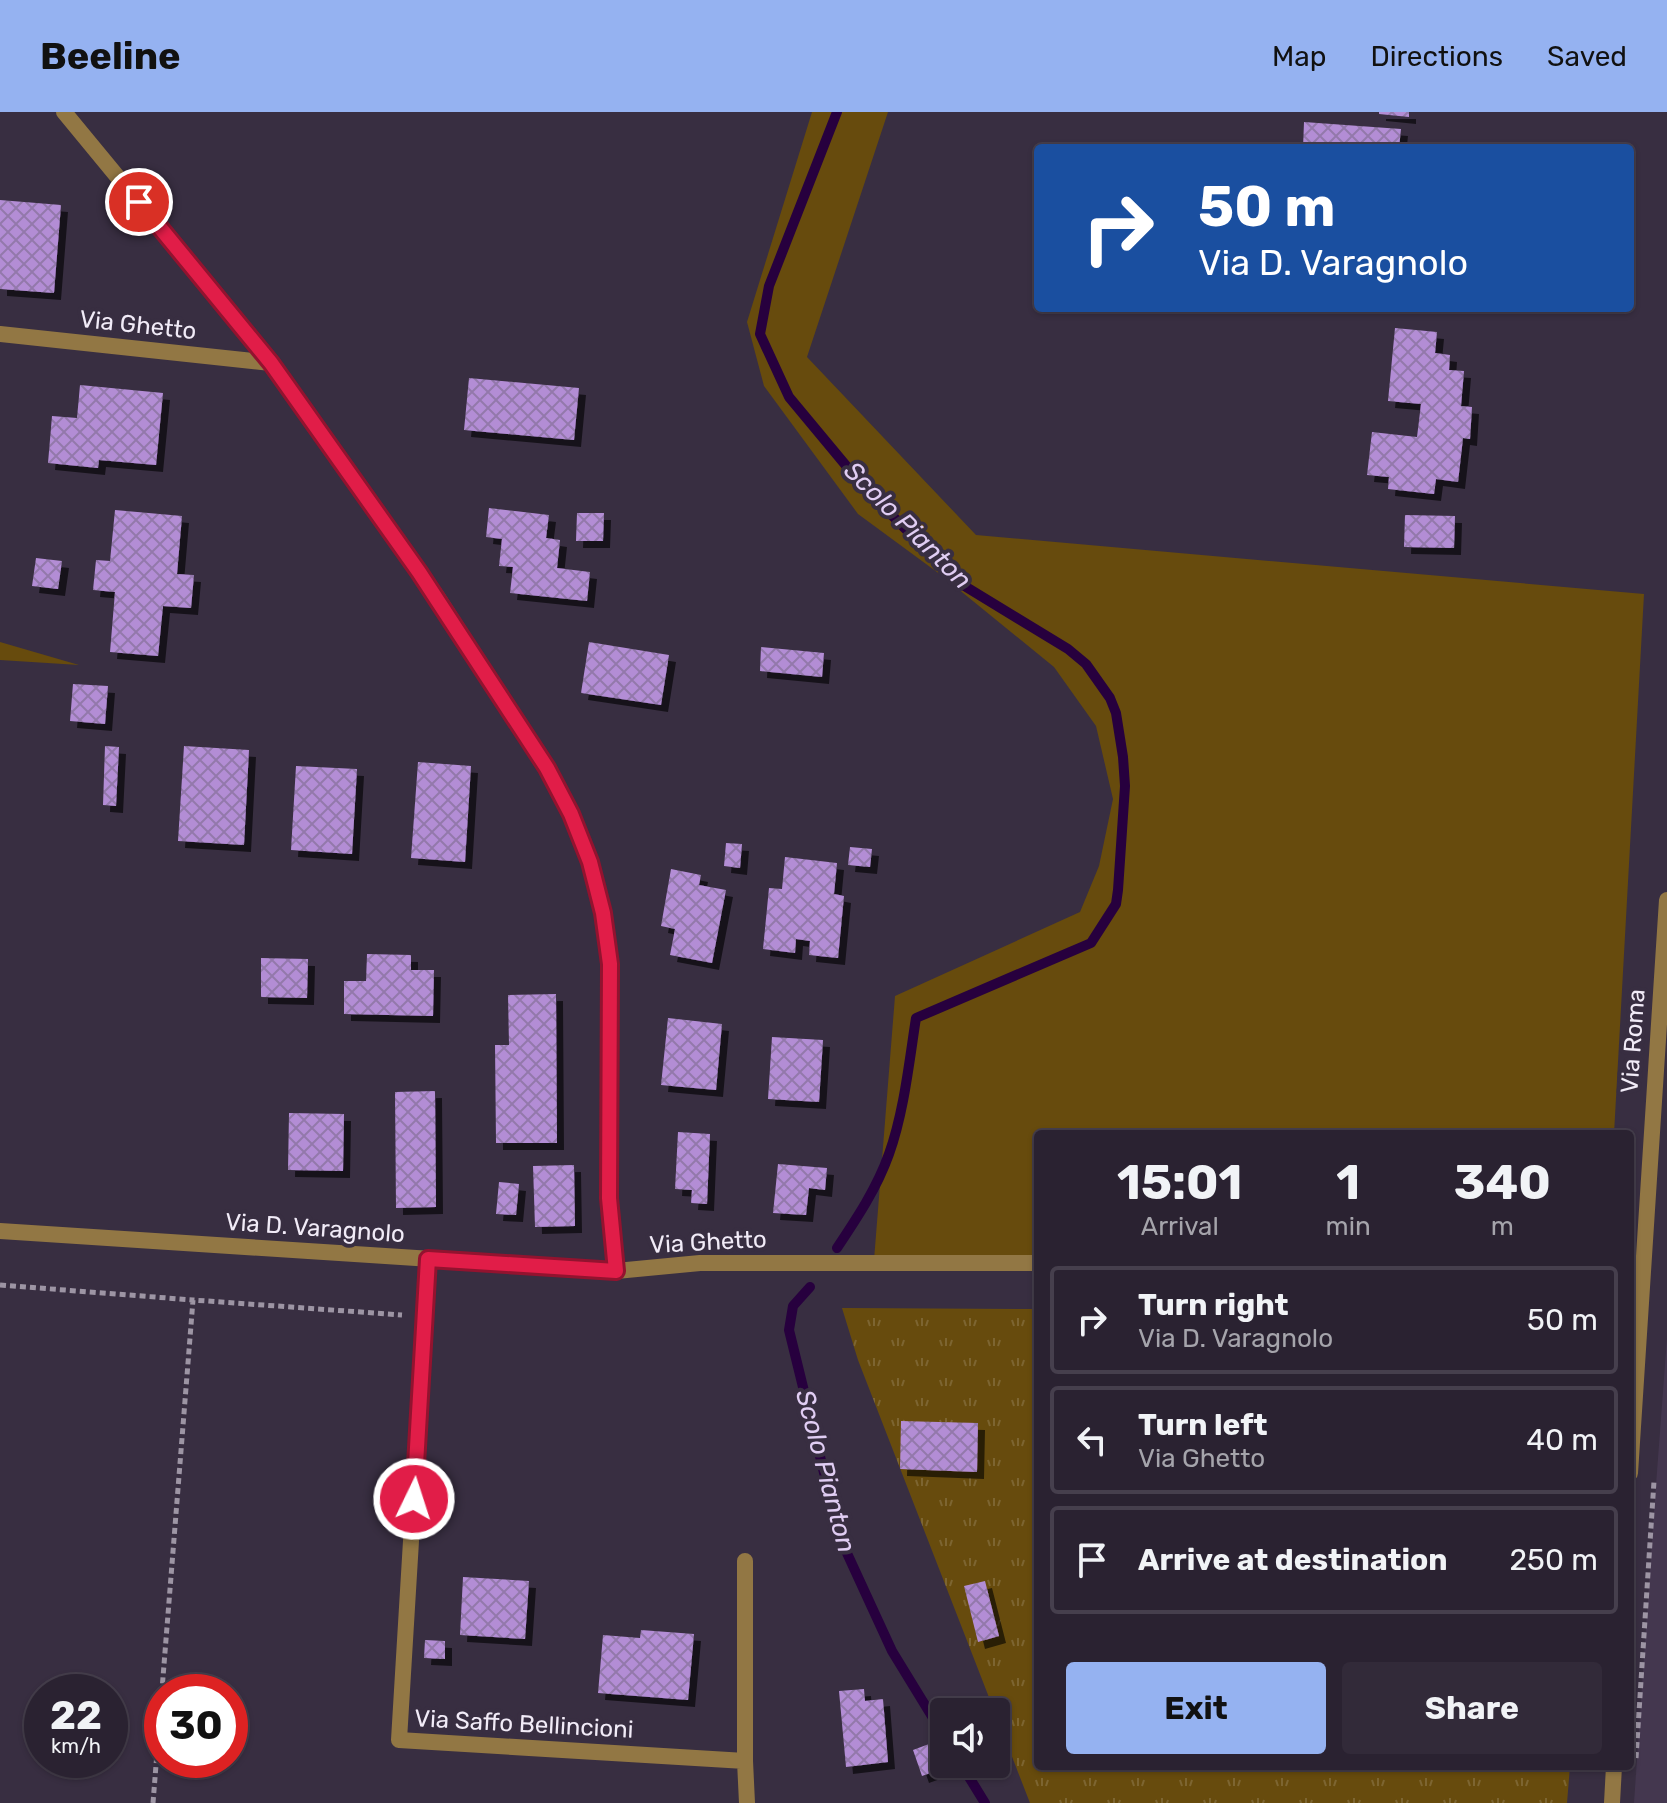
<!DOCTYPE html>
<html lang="en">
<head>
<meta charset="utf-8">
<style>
	body { margin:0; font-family:Rubik,sans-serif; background:#322a39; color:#f1f3f6; height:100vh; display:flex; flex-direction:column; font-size:30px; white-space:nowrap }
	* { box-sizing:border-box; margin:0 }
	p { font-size:26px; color:#a5a4ab }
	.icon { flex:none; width:44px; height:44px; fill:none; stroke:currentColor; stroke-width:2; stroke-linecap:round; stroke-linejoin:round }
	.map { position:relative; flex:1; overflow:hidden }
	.panel { position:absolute; left:1034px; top:1018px; width:600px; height:640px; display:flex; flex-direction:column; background:#2a2231; border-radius:8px; box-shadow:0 2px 6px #0004,0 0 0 2px #463f4d }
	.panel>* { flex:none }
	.hud { position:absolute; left:1034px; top:32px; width:600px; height:168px; border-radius:8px; box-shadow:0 2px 6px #0004,0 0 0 2px #463f4d; background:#1a4fa0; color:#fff; overflow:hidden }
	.fabs { position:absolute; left:930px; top:1586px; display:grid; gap:16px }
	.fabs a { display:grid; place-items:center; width:80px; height:80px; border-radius:8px; background:#2a2231; box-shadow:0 2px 6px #0004,0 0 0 2px #463f4d; font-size:40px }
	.speed { position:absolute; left:24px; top:1562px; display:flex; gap:16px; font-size:40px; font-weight:700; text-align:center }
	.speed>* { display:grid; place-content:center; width:104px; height:104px; border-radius:50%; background:#2a2231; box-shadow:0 2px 6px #0004,0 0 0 2px #463f4d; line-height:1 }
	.speed small { font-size:20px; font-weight:400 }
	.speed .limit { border:12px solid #d22; background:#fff; color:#111 }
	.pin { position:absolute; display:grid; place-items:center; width:68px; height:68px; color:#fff; margin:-34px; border:4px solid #fff; border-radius:50%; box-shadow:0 2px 8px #0007 }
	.me { position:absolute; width:88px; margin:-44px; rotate:4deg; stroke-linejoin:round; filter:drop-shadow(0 0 6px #0008) }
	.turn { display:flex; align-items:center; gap:28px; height:168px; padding:0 32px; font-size:36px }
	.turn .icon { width:104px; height:104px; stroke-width:2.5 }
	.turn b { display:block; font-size:56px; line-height:68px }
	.eta { display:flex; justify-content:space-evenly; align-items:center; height:136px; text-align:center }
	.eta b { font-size:48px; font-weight:700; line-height:56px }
	.primary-button { display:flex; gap:16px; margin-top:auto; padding:16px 32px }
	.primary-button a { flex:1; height:92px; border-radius:8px; background:#95b2f1; color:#111; font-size:32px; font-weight:700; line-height:92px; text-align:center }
	.primary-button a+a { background:#322a39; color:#f1f3f6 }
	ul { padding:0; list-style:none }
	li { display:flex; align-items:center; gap:24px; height:108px; margin:0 16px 12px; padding:0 16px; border:4px solid #463f4d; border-radius:8px }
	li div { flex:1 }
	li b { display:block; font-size:30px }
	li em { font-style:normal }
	header { display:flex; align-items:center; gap:48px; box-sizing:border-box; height:112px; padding:0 40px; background:#95b2f1; color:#111 }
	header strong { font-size:38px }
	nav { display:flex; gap:44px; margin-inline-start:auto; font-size:28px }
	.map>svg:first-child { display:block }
	.built { fill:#44374f }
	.green { fill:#674b0d }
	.park { fill:url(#park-tufts) }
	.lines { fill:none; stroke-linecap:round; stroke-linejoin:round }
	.stream { stroke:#27003e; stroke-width:10 }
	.building { fill:url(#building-cross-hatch); filter:url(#shadow) }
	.path { stroke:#9d95a4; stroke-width:5; stroke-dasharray:6 4; stroke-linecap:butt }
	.street { stroke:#927744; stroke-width:16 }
	.route-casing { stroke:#92132f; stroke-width:20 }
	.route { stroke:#e11d48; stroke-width:14 }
	.labels { text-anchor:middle; stroke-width:8; stroke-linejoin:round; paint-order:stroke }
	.street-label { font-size:24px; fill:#f1ebf7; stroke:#382e41 }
	.water-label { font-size:26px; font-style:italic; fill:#e0cdf3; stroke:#382e41 }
</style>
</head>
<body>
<header>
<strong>Beeline</strong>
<nav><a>Map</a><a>Directions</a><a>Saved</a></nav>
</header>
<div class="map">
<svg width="1667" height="1691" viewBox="0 0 1667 1691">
	<defs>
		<pattern id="park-tufts" width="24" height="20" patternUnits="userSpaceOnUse" patternTransform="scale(2)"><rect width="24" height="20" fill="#674b0d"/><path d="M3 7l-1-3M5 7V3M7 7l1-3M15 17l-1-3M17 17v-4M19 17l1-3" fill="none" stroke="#7d6531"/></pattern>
		<pattern id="building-cross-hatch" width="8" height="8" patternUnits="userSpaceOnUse" patternTransform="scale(2)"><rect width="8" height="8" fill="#b38dd5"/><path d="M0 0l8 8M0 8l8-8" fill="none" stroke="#9378ab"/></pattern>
		<filter id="shadow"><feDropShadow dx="7" dy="7" stdDeviation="0" flood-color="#0009"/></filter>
	</defs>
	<rect width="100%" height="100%" fill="#382e41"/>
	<!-- built -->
	<path class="built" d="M 1667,1226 L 1667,1691 L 1634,1691 L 1653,1413 Z"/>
	<!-- green -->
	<path class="green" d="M 812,0 L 888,0 L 807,245 L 976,423 L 1644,482 L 1614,1022 L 1038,1022 L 1038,1149 L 874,1148 L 895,884 L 1080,800 L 1099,754 L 1113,687 L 1096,614 L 1054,555 L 941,463 L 858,402 L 764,274 L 747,210 Z
		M 0,530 L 79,553 L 0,548 Z"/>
	<!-- park -->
	<path class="park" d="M 842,1196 L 1038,1197 L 1038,1654 L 1570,1654 L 1567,1691 L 1030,1691 L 858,1248 Z"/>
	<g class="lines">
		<!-- stream -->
		<path class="stream" d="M 837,1136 C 857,1106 877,1076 889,1042 C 904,1000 909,951 916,906 L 1091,831 L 1116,792 L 1118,778 L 1125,674 L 1123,645 L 1116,601 L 1110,586 L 1086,552 L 1068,537 L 958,470 L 863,374 L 789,285 L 760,222 L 769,174 L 837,0
			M 810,1175 L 793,1194 L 789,1218 L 840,1426 L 892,1539 L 944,1624
			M 961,1652 L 985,1691"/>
	</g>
	<!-- building -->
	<path class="building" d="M 1379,0 L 1409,0 L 1409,5 L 1379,2 Z
		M 1304,10 L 1401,17 L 1399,36 L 1303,36 Z
		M 0,88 L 61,93 L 54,181 L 0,177 Z
		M 1395,216 L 1437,220 L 1435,241 L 1450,243 L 1449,258 L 1464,259 L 1461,294 L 1472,295 L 1470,327 L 1463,326 L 1458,370 L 1436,367 L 1434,382 L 1388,377 L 1389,365 L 1367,363 L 1372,320 L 1417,325 L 1421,292 L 1388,289 Z
		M 469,266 L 579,276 L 574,328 L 464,318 Z
		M 80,273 L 163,281 L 156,353 L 99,348 L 98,356 L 48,351 L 52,304 L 77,306 Z
		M 489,396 L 549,403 L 546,426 L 560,428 L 557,456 L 590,460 L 587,489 L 510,481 L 513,455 L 499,454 L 502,427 L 486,425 Z
		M 115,398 L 182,404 L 177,462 L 194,463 L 191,496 L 163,494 L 158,544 L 110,540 L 115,480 L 93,478 L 96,448 L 110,449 Z
		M 577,401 L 604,401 L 603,429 L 576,429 Z
		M 1405,403 L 1455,404 L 1454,436 L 1404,435 Z
		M 36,446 L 62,449 L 58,477 L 32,474 Z
		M 589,530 L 669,543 L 661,593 L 581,581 Z
		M 761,535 L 824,541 L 822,565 L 760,559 Z
		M 73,572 L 108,574 L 105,612 L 70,609 Z
		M 105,634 L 119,635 L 116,694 L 103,693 Z
		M 184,634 L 249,638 L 244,733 L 178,729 Z
		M 418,650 L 471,654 L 465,750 L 411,746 Z
		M 296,654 L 357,657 L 352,742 L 291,738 Z
		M 726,731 L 742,732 L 740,756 L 724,754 Z
		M 850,735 L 872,737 L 870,755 L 848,753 Z
		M 785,745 L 837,751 L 834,782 L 844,784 L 838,846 L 809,843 L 810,829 L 796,827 L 795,841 L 763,837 L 769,776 L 782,777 Z
		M 671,757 L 701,763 L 699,773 L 726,778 L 712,851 L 670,843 L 675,817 L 661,814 Z
		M 367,842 L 411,843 L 411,858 L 434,858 L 433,904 L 344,902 L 344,869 L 366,869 Z
		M 261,846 L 308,847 L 307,886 L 261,885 Z
		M 556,882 L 557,1031 L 496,1031 L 495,933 L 509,933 L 508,883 Z
		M 668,906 L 722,912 L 716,978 L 661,973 Z
		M 772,925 L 823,928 L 819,990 L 768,987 Z
		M 435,979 L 436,1095 L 396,1096 L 395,980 Z
		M 289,1001 L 344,1002 L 343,1059 L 288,1058 Z
		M 678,1020 L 710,1022 L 707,1092 L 691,1091 L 692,1078 L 675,1077 Z
		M 778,1052 L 827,1056 L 825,1078 L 809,1076 L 806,1103 L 773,1101 Z
		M 574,1053 L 575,1114 L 535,1115 L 533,1054 Z
		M 499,1070 L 519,1072 L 516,1103 L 496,1102 Z
		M 901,1309 L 978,1311 L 977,1360 L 900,1357 Z
		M 463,1465 L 529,1469 L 525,1527 L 460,1523 Z
		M 985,1469 L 999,1524 L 978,1530 L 964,1474 Z
		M 641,1518 L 694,1522 L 688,1588 L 598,1581 L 603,1523 L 640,1526 Z
		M 425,1528 L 445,1529 L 445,1547 L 424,1546 Z
		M 864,1577 L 865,1589 L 883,1587 L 888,1650 L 846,1655 L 839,1579 Z
		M 937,1629 L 947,1655 L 922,1664 L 913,1638 Z"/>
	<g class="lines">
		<!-- path -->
		<path class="path" d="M 0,1173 L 193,1188
			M 1636,1646 L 1654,1369
			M 153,1691 L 193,1188 L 402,1203"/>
		<!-- street -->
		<path class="street" d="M 64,0 L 271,251 L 438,486 L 547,656 L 571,702 L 590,750 L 603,801 L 610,852 L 609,1086 L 616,1159 L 700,1151 L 1038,1151
			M 0,222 L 271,251
			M 0,1119 L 616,1159
			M 428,1147 L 399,1628 L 745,1649 L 747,1691
			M 1630,1361 L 1667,788
			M 745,1649 L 745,1449
			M 1612,1691 L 1614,1654"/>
	</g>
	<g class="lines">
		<defs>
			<path id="route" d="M 139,90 L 271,251 L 419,460 L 547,656 L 571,702 L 590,750 L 603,801 L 610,852 L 609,1086 L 616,1159 L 428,1147 L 414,1387"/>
		</defs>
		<!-- route casing -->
		<use href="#route" class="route-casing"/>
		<!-- route -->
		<use href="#route" class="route"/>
	</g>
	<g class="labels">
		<!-- street labels -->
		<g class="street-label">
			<text transform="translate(138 213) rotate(6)" y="8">Via Ghetto</text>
			<text transform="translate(1633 929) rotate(-86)" y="8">Via Roma</text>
			<text transform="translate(315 1116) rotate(4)" y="8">Via D. Varagnolo</text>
			<text transform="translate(708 1130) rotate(-3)" y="8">Via Ghetto</text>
			<text transform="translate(524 1612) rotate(3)" y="8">Via Saffo Bellincioni</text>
		</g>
		<!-- water labels -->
		<g class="water-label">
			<text transform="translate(908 413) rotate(45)" y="9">Scolo Pianton</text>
			<text transform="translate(826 1359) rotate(75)" y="9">Scolo Pianton</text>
		</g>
	</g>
</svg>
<div class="fabs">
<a><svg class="icon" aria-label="sound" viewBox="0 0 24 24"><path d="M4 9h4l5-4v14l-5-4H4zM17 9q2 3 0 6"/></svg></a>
</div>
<div class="speed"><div>22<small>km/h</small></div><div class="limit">30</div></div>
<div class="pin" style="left:139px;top:90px;background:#d93025"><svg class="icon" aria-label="arrive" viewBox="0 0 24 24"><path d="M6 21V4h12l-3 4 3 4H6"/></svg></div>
<svg class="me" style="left:414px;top:1387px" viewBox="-20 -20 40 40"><circle r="17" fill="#e11d48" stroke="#fff" stroke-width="3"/><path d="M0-11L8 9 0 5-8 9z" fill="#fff"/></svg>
<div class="hud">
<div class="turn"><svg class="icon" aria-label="right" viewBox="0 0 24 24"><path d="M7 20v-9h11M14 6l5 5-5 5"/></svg><div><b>50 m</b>Via D. Varagnolo</div></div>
</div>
<section class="panel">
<div class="eta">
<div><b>15:01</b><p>Arrival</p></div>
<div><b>1</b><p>min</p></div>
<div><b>340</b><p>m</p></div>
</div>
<ul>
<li><svg class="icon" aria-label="right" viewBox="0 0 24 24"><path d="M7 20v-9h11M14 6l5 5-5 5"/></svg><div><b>Turn right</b><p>Via D. Varagnolo</p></div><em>50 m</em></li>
<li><svg class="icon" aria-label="left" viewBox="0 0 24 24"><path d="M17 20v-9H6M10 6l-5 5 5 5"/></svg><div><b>Turn left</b><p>Via Ghetto</p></div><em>40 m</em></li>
<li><svg class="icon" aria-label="arrive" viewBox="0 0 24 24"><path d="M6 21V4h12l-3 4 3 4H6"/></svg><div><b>Arrive at destination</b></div><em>250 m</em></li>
</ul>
<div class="primary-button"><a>Exit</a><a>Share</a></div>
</section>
</div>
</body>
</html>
